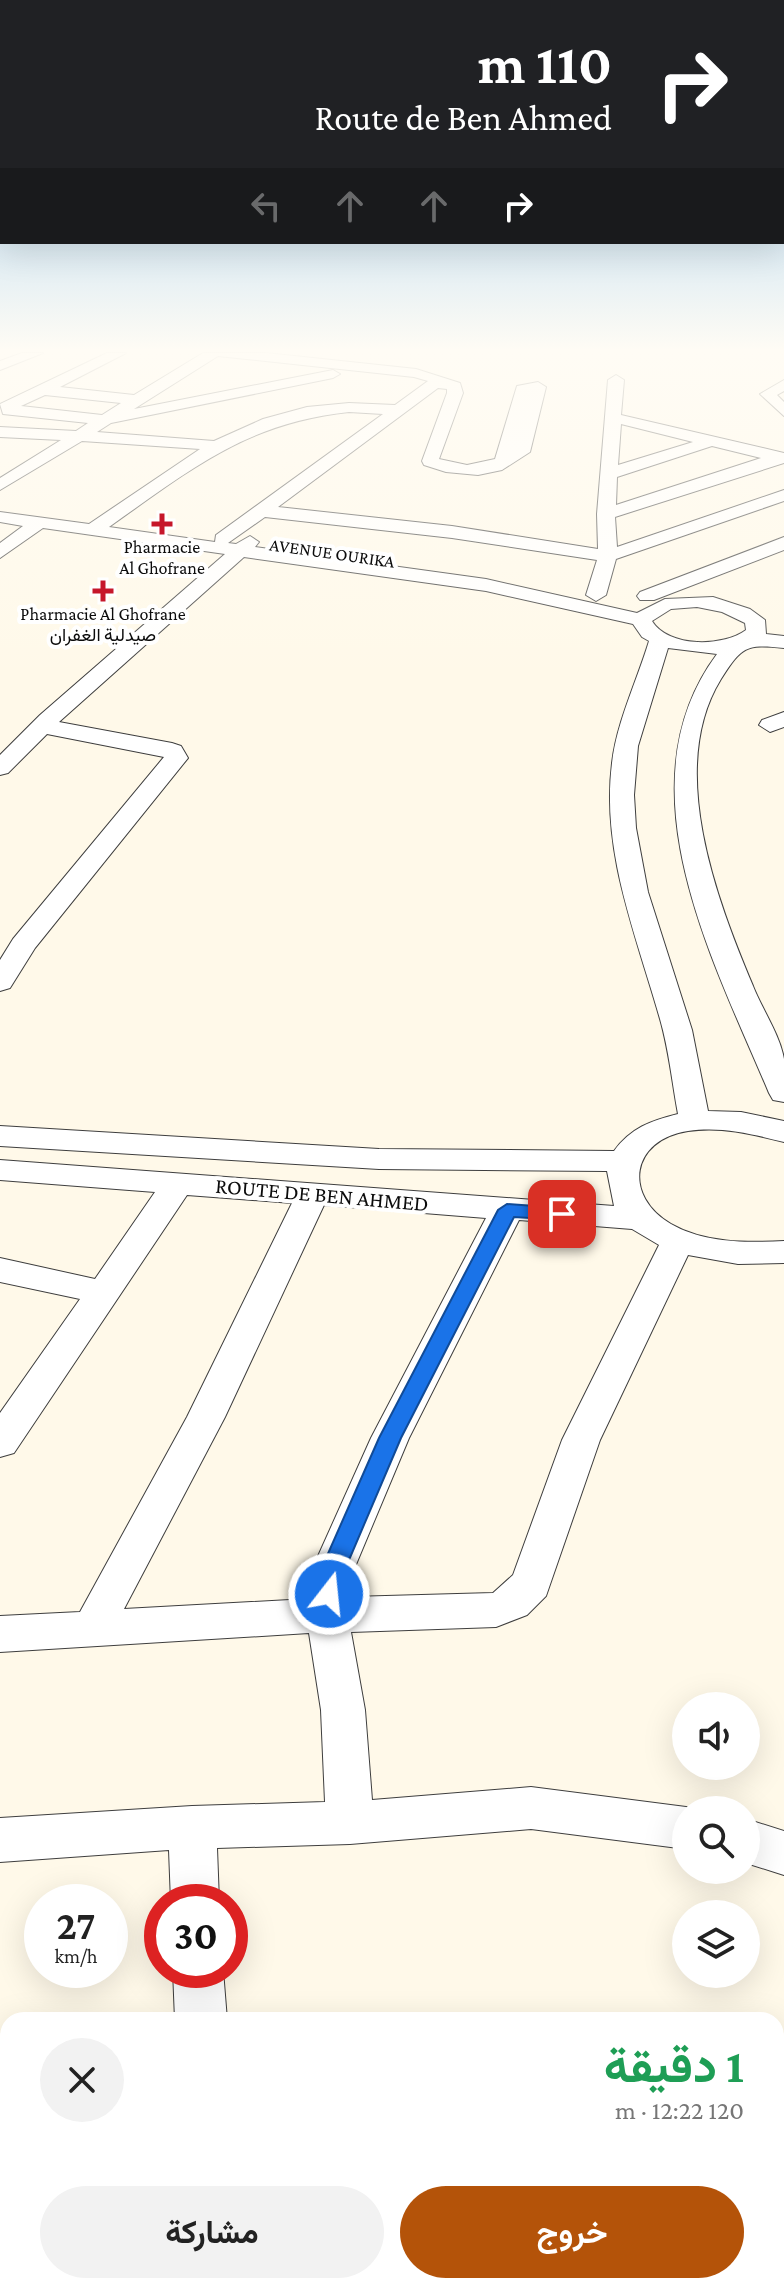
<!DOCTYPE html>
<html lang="ar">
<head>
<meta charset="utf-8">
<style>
	body { margin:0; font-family:"Crimson Pro",Vazirmatn,serif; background:#f2f2f2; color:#222; direction:rtl; height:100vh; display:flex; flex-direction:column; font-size:30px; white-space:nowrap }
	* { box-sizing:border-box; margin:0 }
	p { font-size:26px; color:#767676 }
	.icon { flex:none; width:44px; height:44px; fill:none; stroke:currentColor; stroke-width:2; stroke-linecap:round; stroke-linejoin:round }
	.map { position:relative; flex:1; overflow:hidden; direction:ltr }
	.side { position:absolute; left:0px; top:2012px; width:784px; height:282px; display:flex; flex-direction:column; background:#fff; border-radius:24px 24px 0 0; box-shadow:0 8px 32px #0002; direction:rtl }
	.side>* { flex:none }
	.guide { position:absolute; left:0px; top:0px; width:784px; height:244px; box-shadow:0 8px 32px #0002; direction:rtl; background:#202124; color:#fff; overflow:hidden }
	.fabs { position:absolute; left:672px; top:1692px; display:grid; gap:16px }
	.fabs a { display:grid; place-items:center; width:88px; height:88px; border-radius:50%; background:#fff; box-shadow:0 8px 32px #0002; font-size:40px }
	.speed { position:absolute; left:24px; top:1884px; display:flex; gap:16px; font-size:40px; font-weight:700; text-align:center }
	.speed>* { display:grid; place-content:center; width:104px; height:104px; border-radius:50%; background:#fff; box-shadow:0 8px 32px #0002; line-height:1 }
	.speed small { font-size:20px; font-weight:400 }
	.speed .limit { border:12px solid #d22; background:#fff; color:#111 }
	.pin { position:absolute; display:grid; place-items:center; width:68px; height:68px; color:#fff; margin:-34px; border-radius:16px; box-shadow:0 4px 12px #0006 }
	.me { position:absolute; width:88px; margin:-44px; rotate:16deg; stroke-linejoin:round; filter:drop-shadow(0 0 6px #0008) }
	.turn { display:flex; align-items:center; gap:28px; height:168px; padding:0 40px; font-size:36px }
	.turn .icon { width:104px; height:104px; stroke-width:2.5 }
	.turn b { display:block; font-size:56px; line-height:68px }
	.lanes { display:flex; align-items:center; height:76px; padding:0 40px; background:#0003; justify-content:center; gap:40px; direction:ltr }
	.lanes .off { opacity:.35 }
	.round { display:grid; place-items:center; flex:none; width:84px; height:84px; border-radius:42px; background:#f2f2f2 }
	.head { display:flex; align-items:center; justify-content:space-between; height:136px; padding:0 40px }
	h1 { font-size:48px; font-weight:700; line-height:60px; color:#1e9e55 }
	.button { display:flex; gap:16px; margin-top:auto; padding:16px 40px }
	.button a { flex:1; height:92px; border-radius:48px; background:#b45309; color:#fff; font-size:32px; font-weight:700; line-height:92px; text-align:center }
	.button a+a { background:#f2f2f2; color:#222 }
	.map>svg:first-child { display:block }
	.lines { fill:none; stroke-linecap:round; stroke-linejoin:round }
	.minor-casing { stroke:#3e3e3e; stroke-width:2 }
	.minor { fill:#fff; fill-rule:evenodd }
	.route { fill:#1a73e8; stroke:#114b97; stroke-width:2 }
	.poi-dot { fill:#c6172b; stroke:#fff; stroke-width:3 }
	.labels { text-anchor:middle; stroke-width:8; stroke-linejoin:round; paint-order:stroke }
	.far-poi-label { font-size:18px; fill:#0b0b0b; stroke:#fff }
	.far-street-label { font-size:18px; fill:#0b0b0b; stroke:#fff }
	.street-label { font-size:22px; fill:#0b0b0b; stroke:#fff }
</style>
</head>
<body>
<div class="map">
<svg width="784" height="2293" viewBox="0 0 784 2293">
	<rect width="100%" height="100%" fill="#fff9e9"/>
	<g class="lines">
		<defs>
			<path id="minor" d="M 22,353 L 43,353 L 0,370 L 0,361 Z
				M 107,353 L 126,353 L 60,387 L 134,395 L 203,353 L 266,353 L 416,369 L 460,383 L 463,393 L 439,459 L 467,465 L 495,459 L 517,386 L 538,382 L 546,387 L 530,452 L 502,470 L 478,475 L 446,472 L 424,465 L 422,461 L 447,393 L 447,389 L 438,388 L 278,507 L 452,526 L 598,549 L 597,514 L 608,380 L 616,375 L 624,380 L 621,415 L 784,453 L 784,463 L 615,517 L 617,547 L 784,490 L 784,501 L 616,559 L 606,595 L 596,601 L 586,595 L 597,560 L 452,538 L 265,517 L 228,543 L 236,544 L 250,536 L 259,542 L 255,547 L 486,579 L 637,613 L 665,599 L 713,597 L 750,609 L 765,620 L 766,634 L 784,636 L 784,648 C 746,644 742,646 721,679 C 666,768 717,900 753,986 C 762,1009 780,1035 784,1059 C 784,1073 784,1088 784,1102 L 773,1100 L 769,1093 C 714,962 619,786 717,654 L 668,648 L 638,746 L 634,795 L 636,828 L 648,892 L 692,1030 L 708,1111 L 741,1112 L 784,1121 L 784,1142 C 752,1134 721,1126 688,1131 C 630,1140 623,1196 671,1224 C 704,1243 747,1243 784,1241 L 784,1263 L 738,1264 L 688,1255 L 600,1440 L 546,1596 L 527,1615 L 496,1627 L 351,1632 L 365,1710 L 372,1800 L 531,1787 L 686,1807 L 695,1810 L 686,1810 L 686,1849 L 531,1829 L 350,1844 L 217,1848 L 219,1902 L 171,1902 L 169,1850 L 0,1862 L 0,1818 L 192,1806 L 325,1802 L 321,1710 L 309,1633 L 0,1652 L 0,1616 L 80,1612 L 187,1417 L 292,1203 L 187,1195 L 14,1453 L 0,1457 L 0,1413 L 80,1299 L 0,1282 L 0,1258 L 95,1279 L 155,1192 L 0,1180 L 0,1160 L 614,1206 L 607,1171 L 379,1169 L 0,1146 L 0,1126 L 379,1149 L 614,1151 C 631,1128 650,1121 678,1114 C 672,1082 669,1050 660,1019 C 636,934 601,852 612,763 C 617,721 637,681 649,641 L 642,637 L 633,624 L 486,591 L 244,557 L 59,722 L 172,743 L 181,746 L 188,758 L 35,948 L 10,988 L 0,991 L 0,960 L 13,939 L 164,757 L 47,734 L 8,773 L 0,775 L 0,755 L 40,715 L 225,554 L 43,528 L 0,558 L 0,543 L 23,526 L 0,522 L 0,512 L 89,524 L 200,449 L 82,441 L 0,490 L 0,478 L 61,440 L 0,437 L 0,427 L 76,431 L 88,423 L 3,414 L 0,404 ZM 218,356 L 414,377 L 428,381 L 395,405 L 349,403 L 307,407 L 263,419 L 214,441 L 97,432 L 111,423 L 333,378 L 340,374 L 333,370 L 134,409 ZM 45,395 L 121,403 L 102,415 L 21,406 ZM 349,412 L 383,414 L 216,535 L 215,542 L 109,527 C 191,469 246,423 349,412 ZM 621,424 L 693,442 L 618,465 ZM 712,446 L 761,458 L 616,505 L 617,477 ZM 697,607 L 722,612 L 745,623 L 746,630 C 723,647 669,648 652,621 L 671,609 ZM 324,1205 L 486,1218 L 371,1438 L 310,1574 L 308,1599 L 124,1609 L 225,1417 ZM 519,1220 L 632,1229 L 659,1245 L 562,1440 L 513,1575 L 493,1593 L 350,1597 L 352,1574 L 409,1438 Z
				M 784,380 L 784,391 L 777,395 L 784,402 L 784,416 L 760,394 Z
				M 784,537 L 784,550 L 654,600 L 640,600 L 637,596 L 640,592 Z
				M 784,712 L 784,727 L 770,732 L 759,725 L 762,720 Z
				M 746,1819 L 784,1831 L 784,1875 L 746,1863 Z
				M 173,1970 L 223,1970 L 227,2020 L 175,2020 Z
				M 0,2096 L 8,2096 L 8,2150 L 0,2150 Z
				M 784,2201 L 784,2293 L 736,2293 L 738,2286 L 776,2286 L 776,2204 Z
				M 194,2286 L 252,2286 L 253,2293 L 195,2293 Z"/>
		</defs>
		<!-- minor casing -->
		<use href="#minor" class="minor-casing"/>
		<!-- minor -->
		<use href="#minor" class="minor"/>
	</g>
	<!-- sky -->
	<linearGradient id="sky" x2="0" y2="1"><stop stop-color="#8ec6f0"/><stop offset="0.52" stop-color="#fffcf5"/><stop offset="1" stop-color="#fffcf5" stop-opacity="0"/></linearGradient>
	<rect width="784" height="674" fill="url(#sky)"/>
	<!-- route -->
	<path class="route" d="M 507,1204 L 562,1208 L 571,1214 L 562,1220 L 514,1217 L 401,1438 L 343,1574 L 337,1601 L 329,1604 L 321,1601 L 317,1594 L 319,1574 L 379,1438 L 498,1210 Z"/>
	<!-- markers -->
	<g class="poi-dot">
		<path d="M158 512h8v8h8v8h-8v8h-8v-8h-8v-8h8z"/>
		<path d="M99 579h8v8h8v8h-8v8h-8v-8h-8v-8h8z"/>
	</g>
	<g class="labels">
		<!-- far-poi labels -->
		<g class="far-poi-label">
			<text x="162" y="553">Pharmacie<tspan x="162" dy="21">Al Ghofrane</tspan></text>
			<text x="103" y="620">Pharmacie Al Ghofrane<tspan x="103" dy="21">صيدلية الغفران</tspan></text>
		</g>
		<!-- far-street labels -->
		<g class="far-street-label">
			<text transform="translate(332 553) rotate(8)" y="6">AVENUE OURIKA</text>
		</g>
		<!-- street labels -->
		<g class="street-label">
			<text transform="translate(322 1194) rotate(5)" y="8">ROUTE DE BEN AHMED</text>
		</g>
	</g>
</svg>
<div class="fabs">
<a><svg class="icon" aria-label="sound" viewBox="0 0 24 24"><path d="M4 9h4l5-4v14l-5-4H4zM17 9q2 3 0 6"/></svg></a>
<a><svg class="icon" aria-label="search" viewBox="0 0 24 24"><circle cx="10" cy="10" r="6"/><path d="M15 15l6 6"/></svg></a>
<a><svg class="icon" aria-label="layers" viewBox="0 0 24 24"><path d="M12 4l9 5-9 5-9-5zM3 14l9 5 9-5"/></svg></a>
</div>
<div class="speed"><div>27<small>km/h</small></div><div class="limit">30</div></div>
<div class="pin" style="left:562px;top:1214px;background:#d93025"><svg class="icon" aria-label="arrive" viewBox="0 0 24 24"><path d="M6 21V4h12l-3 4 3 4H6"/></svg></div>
<svg class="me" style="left:329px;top:1594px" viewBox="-20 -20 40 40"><circle r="17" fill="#1a73e8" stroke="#fff" stroke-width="3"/><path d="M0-11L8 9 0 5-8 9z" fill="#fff"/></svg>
<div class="guide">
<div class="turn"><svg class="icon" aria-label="right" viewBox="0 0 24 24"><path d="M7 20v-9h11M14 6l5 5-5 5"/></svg><div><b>110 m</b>Route de Ben Ahmed</div></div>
<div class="lanes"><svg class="icon off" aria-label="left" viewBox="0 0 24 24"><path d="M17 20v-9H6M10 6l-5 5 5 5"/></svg><svg class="icon off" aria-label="ahead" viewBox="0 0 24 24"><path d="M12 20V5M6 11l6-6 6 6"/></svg><svg class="icon off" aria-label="ahead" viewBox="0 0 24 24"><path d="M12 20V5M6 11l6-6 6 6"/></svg><svg class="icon" aria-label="right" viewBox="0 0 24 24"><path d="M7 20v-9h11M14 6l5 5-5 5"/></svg></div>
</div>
<section class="side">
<div class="head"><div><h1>1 دقيقة</h1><p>120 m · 12:22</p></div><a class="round"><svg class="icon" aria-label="close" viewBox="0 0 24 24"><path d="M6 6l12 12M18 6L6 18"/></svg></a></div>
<div class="button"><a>خروج</a><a>مشاركة</a></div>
</section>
</div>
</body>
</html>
